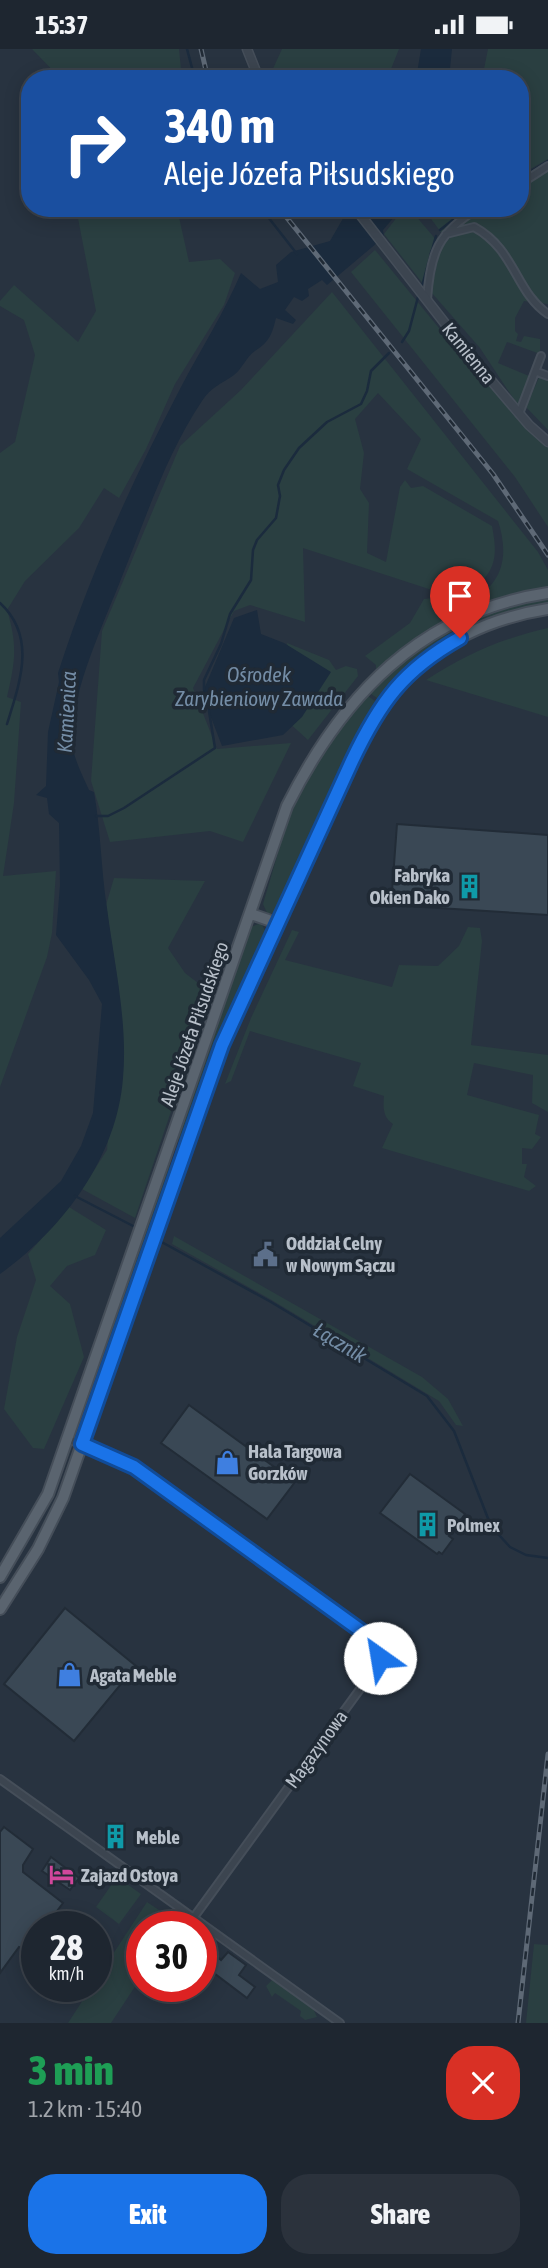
<!DOCTYPE html>
<html lang="en">
<head>
<meta charset="utf-8">
<style>
	body { margin:0; font-family:"Asap Condensed",sans-serif; background:#2b323c; color:#f1f3f6; height:100vh; display:flex; flex-direction:column; font-size:26px; white-space:nowrap }
	* { box-sizing:border-box; margin:0 }
	p { font-size:23px; color:#a1a5ab }
	.icon { flex:none; width:38px; height:38px; fill:none; stroke:currentColor; stroke-width:2; stroke-linecap:round; stroke-linejoin:round }
	.map { position:relative; height:1974px; overflow:hidden }
	.drawer { display:flex; flex-direction:column; background:#1e2630; flex:1 }
	.drawer>* { flex:none }
	.top-card { position:absolute; left:21px; top:21px; width:508px; height:147px; border-radius:28px; box-shadow:0 4px 18px #0003,0 0 0 2px #3c434c; background:#1a4fa0; color:#fff; overflow:hidden }
	.speed { position:absolute; left:21px; top:1862px; display:flex; gap:14px; font-size:35px; font-weight:700; text-align:center }
	.speed>* { display:grid; place-content:center; width:91px; height:91px; border-radius:50%; background:#1e2630; box-shadow:0 4px 18px #0003,0 0 0 2px #3c434c; line-height:1 }
	.speed small { font-size:18px; font-weight:400 }
	.speed .limit { border:10px solid #d22; background:#fff; color:#111 }
	.pin { position:absolute; display:grid; place-items:center; width:60px; height:60px; color:#fff; margin:-72px -30px; border-radius:50% 50% 50% 0; rotate:-45deg; box-shadow:0 0 7px #0007 }
	.pin .icon { rotate:45deg }
	.me { position:absolute; width:77px; margin:-38px; rotate:328deg; stroke-linejoin:round; filter:drop-shadow(0 0 5px #0008) }
	.turn { display:flex; align-items:center; gap:24px; height:147px; padding:0 28px; font-size:32px }
	.turn .icon { width:91px; height:91px; stroke-width:2.5 }
	.turn b { display:block; font-size:49px; line-height:60px }
	.round { display:grid; place-items:center; flex:none; width:74px; height:74px; border-radius:28px; background:#2b323c }
	.head { display:flex; align-items:center; justify-content:space-between; height:119px; padding:0 28px }
	h1 { font-size:42px; font-weight:800; line-height:52px; color:#1e9e55 }
	.button { display:flex; gap:14px; margin-top:auto; padding:14px 28px }
	.button a { flex:1; height:80px; border-radius:28px; background:#1a73e8; color:#fff; font-size:28px; font-weight:800; line-height:80px; text-align:center }
	.button a+a { background:#2b323c; color:#f1f3f6 }
	.status { display:flex; justify-content:space-between; align-items:center; height:49px; padding:0 35px; background:#1e2630; direction:ltr }
	.status svg { height:19px; fill:currentColor }
	.map>svg:first-child { display:block }
	.green { fill:#2a3f41 }
	.water { fill:#1b2b3d }
	.lines { fill:none; stroke-linecap:round; stroke-linejoin:round }
	.stream { stroke:#1b2b3d; stroke-width:2.5 }
	.building { fill:#3a4855; stroke:#222c37; stroke-width:2 }
	.minor-casing { stroke:#454e59; stroke-width:10 }
	.tertiary-casing { stroke:#454e59; stroke-width:11 }
	.primary-casing { stroke:#454e59; stroke-width:14 }
	.minor { stroke:#3c4550; stroke-width:6 }
	.tertiary { stroke:#3c4550; stroke-width:8 }
	.primary { stroke:#5a646f; stroke-width:10 }
	.rail-casing { stroke:#5e6976; stroke-width:5 }
	.rail { stroke:#202a35; stroke-width:2.5; stroke-dasharray:8; stroke-linecap:butt }
	.route-casing { stroke:#114b97; stroke-width:18 }
	.route { stroke:#1a73e8; stroke-width:12 }
	.labels { text-anchor:middle; stroke-width:7; stroke-linejoin:round; paint-order:stroke }
	.street-label { font-size:19px; fill:#b8c0ca; stroke:#202a35 }
	.poi-label { font-size:19px; font-weight:bold; fill:#b8c0ca; stroke:#202a35; text-anchor:start }
	.water-label { font-size:21px; font-style:italic; fill:#748da6; stroke:#202a35 }
</style>
</head>
<body>
<div class="status"><b>15:37</b><svg viewBox="0 0 49 12"><path d="M0 12V9h3v3zM5 12V6h3v6zM10 12V3h3v9zM15 12V0h3v12zM26 1h20v11H26zM47 4h2v5h-2z"/></svg></div>
<div class="map">
<svg width="548" height="1974" viewBox="0 0 548 1974">
	<rect width="100%" height="100%" fill="#283340"/>
	<!-- green -->
	<path class="green" d="M 32,0 L 179,0 L 182,30 L 61,30 Z
		M 282,0 L 399,0 L 387,30 L 359,20 L 358,30 L 275,30 L 271,24 Z
		M 488,0 L 548,0 L 548,110 L 520,126 L 520,30 L 482,30 Z
		M 548,119 L 548,255 L 524,252 L 515,269 L 515,282 L 518,285 L 516,292 L 521,293 L 524,287 L 540,290 L 540,305 L 507,293 L 498,314 L 534,329 L 519,358 L 480,299 L 431,243 L 440,200 L 466,171 L 487,159 L 520,159 L 520,139 Z
		M 76,159 L 177,159 L 189,213 L 220,210 L 235,224 L 224,256 L 175,335 L 146,400 L 119,449 L 104,439 L 79,479 L 25,532 L 7,561 C 18,597 15,613 7,648 L 21,653 L 14,754 L 3,827 L 56,822 L 52,884 L 47,908 L 0,1038 L 0,404 L 15,393 L 35,306 L 24,271 L 0,257 L 0,252 L 14,236 L 78,293 L 96,262 Z
		M 404,159 L 409,159 L 438,193 L 430,202 L 424,236 L 384,185 Z
		M 423,159 L 470,159 L 454,171 L 443,186 Z
		M 375,201 L 466,312 L 470,311 L 530,384 L 548,397 L 548,478 L 515,428 L 351,223 Z
		M 332,243 L 538,503 L 548,521 L 548,539 L 498,549 L 473,560 L 474,551 C 478,545 486,542 491,536 C 507,518 505,493 498,472 L 407,420 L 421,390 L 378,344 L 355,370 L 364,404 L 360,440 L 369,454 L 367,504 L 386,513 L 400,438 L 405,431 L 411,439 L 423,437 L 492,477 C 500,517 491,522 467,550 L 467,561 L 376,622 L 376,616 L 365,607 L 410,574 L 424,550 L 433,549 L 435,542 L 303,499 L 305,573 L 250,556 L 234,562 L 193,639 L 217,700 L 291,694 L 243,793 L 210,782 L 110,793 L 91,732 L 102,582 L 180,397 L 241,341 Z
		M 540,326 L 548,329 L 548,381 L 526,358 Z
		M 548,549 L 548,557 C 482,581 424,591 380,651 L 368,643 C 430,589 466,566 548,549 Z
		M 548,579 L 548,668 L 426,631 C 467,605 500,590 548,579 Z
		M 287,594 L 329,611 L 336,621 L 346,617 L 357,620 L 358,627 L 308,691 L 287,672 L 292,637 Z
		M 365,645 L 378,654 L 280,858 L 276,864 L 267,864 L 263,855 L 287,773 L 305,732 L 316,710 Z
		M 114,829 L 205,832 L 168,899 L 185,924 L 211,944 L 135,1169 L 82,1140 L 107,1101 L 119,941 L 106,856 Z
		M 261,874 L 267,885 L 225,978 L 182,1096 L 178,1088 L 251,878 Z
		M 468,878 L 480,879 L 482,892 L 471,996 L 548,1006 L 548,1063 L 532,1054 L 533,1026 L 474,1014 L 467,1046 L 539,1066 L 535,1085 L 541,1088 L 532,1100 L 522,1099 L 522,1115 L 527,1115 L 524,1128 L 536,1137 L 529,1142 L 382,1099 L 393,1075 C 383,1069 383,1058 384,1047 L 353,1037 L 361,1014 L 250,982 L 231,1032 L 225,1035 L 251,969 L 292,881 L 299,883 L 285,911 L 392,938 L 399,916 L 438,917 L 459,897 Z
		M 176,1113 L 95,1344 L 91,1345 L 89,1341 L 167,1119 Z
		M 69,1158 L 106,1181 L 95,1206 L 67,1217 L 50,1237 L 70,1255 L 84,1308 L 44,1400 L 33,1399 L 4,1360 L 17,1288 L 36,1231 L 28,1205 Z
		M 174,1187 L 422,1328 L 448,1350 L 463,1377 L 456,1376 L 439,1352 L 270,1250 L 172,1195 Z
		M 117,1828 L 141,1845 L 119,1875 L 96,1858 Z
		M 147,1853 L 177,1873 L 174,1878 L 142,1878 L 142,1927 L 111,1974 L 68,1974 L 92,1937 L 96,1937 L 96,1931 Z
		M 534,1895 L 548,1896 L 548,1974 L 526,1974 Z
		M 272,1931 L 312,1957 L 317,1968 L 305,1971 L 300,1967 L 301,1962 L 275,1944 L 272,1948 L 266,1937 Z"/>
	<!-- water -->
	<path class="water" d="M 421,0 L 452,0 L 449,30 L 416,30 Z
		M 349,159 L 402,159 L 383,181 L 384,188 L 327,236 L 322,231 L 308,240 L 309,247 L 302,252 L 294,248 L 285,261 L 296,271 L 293,275 L 276,269 C 272,286 269,293 255,302 C 247,307 242,320 234,326 C 221,335 211,338 202,352 C 166,406 147,466 123,525 C 104,574 80,623 72,676 C 68,699 80,721 89,741 L 94,743 C 101,782 101,821 107,859 C 114,914 128,973 123,1029 C 117,1108 63,1180 0,1225 L 0,1189 L 61,1132 L 81,1097 L 93,1064 L 102,955 L 89,931 L 56,886 L 60,836 L 59,774 L 49,765 L 47,749 L 36,746 L 46,737 L 48,683 L 59,633 L 58,624 C 90,525 133,430 181,338 C 201,300 224,264 241,224 L 260,240 L 278,233 L 276,216 L 291,203 L 330,192 Z
		M 257,561 L 261,585 L 284,594 L 331,623 L 302,668 L 283,686 L 222,697 L 202,645 L 234,569 Z"/>
	<g class="lines">
		<!-- stream -->
		<path class="stream" d="M 187,0 L 195,30
			M 520,129 L 548,112
			M 261,159 L 297,205
			M 440,181 L 468,159
			M 422,237 L 436,187
			M 402,293 L 409,282 L 418,248
			M 0,554 C 37,588 20,633 7,675
			M 204,641 L 204,631 L 221,595 L 230,565 L 251,531 L 253,501 L 257,491 L 276,469 L 280,447 L 278,436 L 284,421 L 299,399 L 327,373 L 361,355 L 367,342 L 371,322 L 389,304
			M 96,767 L 108,767 L 124,759 L 215,699 L 209,662
			M 75,1147 L 137,1179
			M 158,1191 L 271,1253 L 427,1347 L 454,1382 L 489,1472 L 499,1486 L 510,1498 L 526,1506 L 548,1509"/>
	</g>
	<!-- building -->
	<path class="building" d="M 397,775 L 548,786 L 548,866 L 391,856 Z
		M 189,1356 L 295,1433 L 267,1470 L 161,1394 Z
		M 410,1425 L 465,1465 L 449,1487 L 453,1490 L 442,1505 L 439,1503 L 437,1505 L 380,1464 Z
		M 65,1559 L 136,1617 L 74,1692 L 4,1635 Z
		M 4,1778 L 33,1800 L 23,1816 L 23,1823 L 63,1854 L 51,1870 L 47,1867 L 37,1878 L 23,1900 L 19,1898 L 0,1924 L 0,1783 Z
		M 51,1808 L 79,1829 L 70,1841 L 42,1822 Z
		M 228,1903 L 246,1916 L 239,1926 L 255,1938 L 247,1949 L 206,1918 L 215,1906 L 221,1911 Z"/>
	<g class="lines">
		<defs>
			<path id="minor" d="M 520,135 L 548,117
				M 446,185 L 474,178 C 515,200 516,244 548,265
				M 427,251 C 430,204 438,183 479,159
				M 537,323 L 548,327
				M 519,365 L 541,307
				M 68,1390 L 133,1418 L 378,1594 L 382,1601 L 363,1636 L 194,1868
				M 0,1730 L 340,1974"/>
			<path id="tertiary" d="M 247,0 L 259,30
				M 355,159 L 472,309 L 529,376 L 548,393"/>
			<path id="primary" d="M 251,865 L 277,874
				M 0,1528 L 48,1445 L 287,757 C 342,647 421,563 548,544
				M 0,1560 L 38,1500 L 63,1449 L 222,996 L 369,676 C 410,609 471,572 548,560"/>
		</defs>
		<!-- minor casing -->
		<use href="#minor" class="minor-casing"/>
		<!-- tertiary casing -->
		<use href="#tertiary" class="tertiary-casing"/>
		<!-- primary casing -->
		<use href="#primary" class="primary-casing"/>
		<!-- minor -->
		<use href="#minor" class="minor"/>
		<!-- tertiary -->
		<use href="#tertiary" class="tertiary"/>
		<!-- primary -->
		<use href="#primary" class="primary"/>
		<defs>
			<path id="rail" d="M 201,0 L 208,30
				M 279,159 L 493,425 L 548,506
				M 518,1974 L 548,1705"/>
		</defs>
		<!-- rail casing -->
		<use href="#rail" class="rail-casing"/>
		<!-- rail -->
		<use href="#rail" class="rail"/>
	</g>
	<g class="lines">
		<defs>
			<path id="route" d="M 380,1609 L 382,1601 L 378,1594 L 134,1418 L 82,1395 L 222,996 L 352,712 C 380,653 403,621 460,589"/>
		</defs>
		<!-- route casing -->
		<use href="#route" class="route-casing"/>
		<!-- route -->
		<use href="#route" class="route"/>
	</g>
	<!-- icons -->
	<defs>
		<symbol id="building-bare" viewBox="-9 -9 18 18"><path d="M-4-6H4V6H1V3H-1V6H-4ZM-2.5-4.3h1.7v1.8h-1.7ZM.8-4.3h1.7v1.8H.8ZM-2.5-1h1.7V.8h-1.7ZM.8-1h1.7V.8H.8Z" fill="#0f9aa8" stroke="#202a35" stroke-width="2.5" paint-order="stroke"/></symbol>
		<symbol id="civic-bare" viewBox="-9 -9 18 18"><path d="M-.6-6.5H3V-4.5H.6V-3L4-1V1h2V6H-6V1h2V-1L-.6-3ZM-1.2 2.5V6h2.4V2.5Z" fill="#5c6f8a" stroke="#202a35" stroke-width="2.5" paint-order="stroke"/></symbol>
		<symbol id="shop-bare" viewBox="-9 -9 18 18"><path d="M-5-2.5h2.3a2.7 3.5 0 0 1 5.4 0H5L5.5 6h-11ZM-1.5-2.5h3a1.5 2.3 0 0 0-3 0Z" fill="#3f7fe0" stroke="#202a35" stroke-width="2.5" paint-order="stroke"/></symbol>
		<symbol id="hotel-bare" viewBox="-9 -9 18 18"><path d="M-6-4.5h1.5V1H6V5H4.5V3h-9V5H-6ZM-4 0a1.8 1.8 0 1 1 3.6 0ZM.5 0V-2.5h3Q6-2.5 6 0Z" fill="#d1479c" stroke="#202a35" stroke-width="2.5" paint-order="stroke"/></symbol>
	</defs>
	<g fill-rule="evenodd">
		<use href="#building-bare" x="452" y="820" width="35" height="35"/>
		<use href="#civic-bare" x="248" y="1188" width="35" height="35"/>
		<use href="#shop-bare" x="210" y="1396" width="35" height="35"/>
		<use href="#building-bare" x="410" y="1458" width="35" height="35"/>
		<use href="#shop-bare" x="52" y="1608" width="35" height="35"/>
		<use href="#building-bare" x="98" y="1770" width="35" height="35"/>
		<use href="#hotel-bare" x="44" y="1808" width="35" height="35"/>
	</g>
	<g class="labels">
		<!-- street labels -->
		<g class="street-label">
			<text transform="translate(469 304) rotate(51)" y="7">Kamienna</text>
			<text transform="translate(194 975) rotate(-71)" y="7">Aleje Józefa Piłsudskiego</text>
			<text transform="translate(316 1700) rotate(-54)" y="7">Magazynowa</text>
		</g>
		<!-- poi labels -->
		<g class="poi-label">
			<text x="450" y="833" text-anchor="end">Fabryka<tspan x="450" dy="22">Okien Dako</tspan></text>
			<text x="286" y="1201">Oddział Celny<tspan x="286" dy="22">w Nowym Sączu</tspan></text>
			<text x="248" y="1409">Hala Targowa<tspan x="248" dy="22">Gorzków</tspan></text>
			<text x="447" y="1483">Polmex</text>
			<text x="90" y="1633">Agata Meble</text>
			<text x="136" y="1795">Meble</text>
			<text x="81" y="1833">Zajazd Ostoya</text>
		</g>
		<!-- water labels -->
		<g class="water-label">
			<text x="259" y="633">Ośrodek<tspan x="259" dy="24">Zarybieniowy Zawada</tspan></text>
			<text transform="translate(67 663) rotate(-87)" y="7">Kamienica</text>
			<text transform="translate(340 1294) rotate(31)" y="7">Łącznik</text>
		</g>
	</g>
</svg>
<div class="speed"><div>28<small>km/h</small></div><div class="limit">30</div></div>
<div class="pin" style="left:460px;top:589px;background:#d93025"><svg class="icon" aria-label="arrive" viewBox="0 0 24 24"><path d="M6 21V4h12l-3 4 3 4H6"/></svg></div>
<svg class="me" style="left:380px;top:1609px" viewBox="-20 -20 40 40"><circle r="19" fill="#fff"/><path d="M0-13L10 11 0 6-10 11z" fill="#1a73e8"/></svg>
<div class="top-card">
<div class="turn"><svg class="icon" aria-label="right" viewBox="0 0 24 24"><path d="M7 20v-9h11M14 6l5 5-5 5"/></svg><div><b>340 m</b>Aleje Józefa Piłsudskiego</div></div>
</div>
</div>
<section class="drawer">
<div class="head"><div><h1>3 min</h1><p>1.2 km · 15:40</p></div><a class="round" style="background:#d93025;color:#fff"><svg class="icon" aria-label="close" viewBox="0 0 24 24"><path d="M6 6l12 12M18 6L6 18"/></svg></a></div>
<div class="button"><a>Exit</a><a>Share</a></div>
</section>
</body>
</html>
